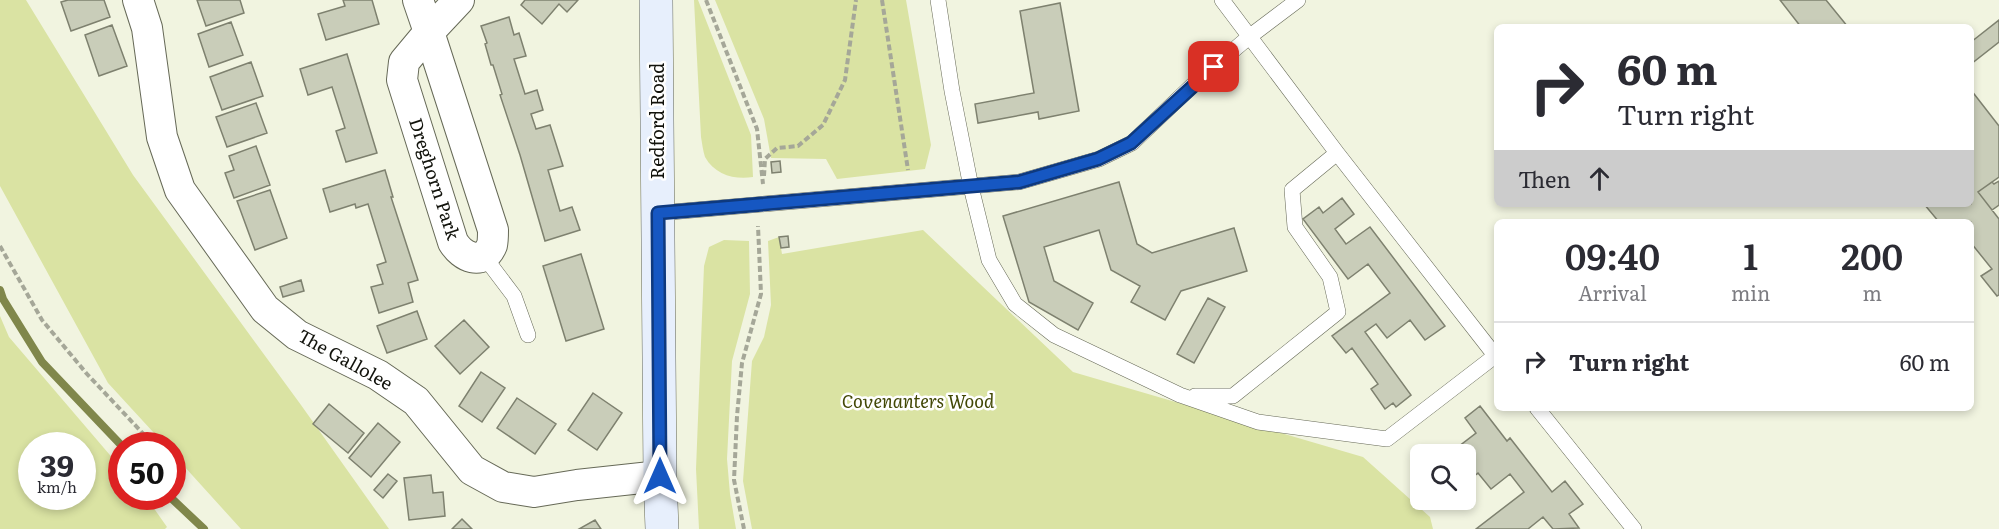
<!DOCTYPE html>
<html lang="en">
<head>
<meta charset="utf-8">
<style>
	body { margin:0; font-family:Literata,serif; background:#f7f7f7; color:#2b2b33; height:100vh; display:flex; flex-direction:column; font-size:22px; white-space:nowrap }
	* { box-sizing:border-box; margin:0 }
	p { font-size:20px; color:#7c7c81 }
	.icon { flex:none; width:33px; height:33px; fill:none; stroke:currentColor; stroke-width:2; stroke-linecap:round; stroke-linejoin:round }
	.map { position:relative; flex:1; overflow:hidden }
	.drawer { position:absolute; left:1494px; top:219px; width:480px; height:192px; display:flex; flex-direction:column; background:#fff; border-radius:9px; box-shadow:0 3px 9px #0003 }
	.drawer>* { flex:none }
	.hud { position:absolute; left:1494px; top:24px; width:480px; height:183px; border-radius:9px; box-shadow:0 3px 9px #0003; background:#fff; color:#2b2b33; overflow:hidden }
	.controls { position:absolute; left:1410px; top:444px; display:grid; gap:12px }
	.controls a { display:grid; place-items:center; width:66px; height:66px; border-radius:9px; background:#fff; box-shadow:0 3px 9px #0003; font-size:30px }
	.speed { position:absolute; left:18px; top:432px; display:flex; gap:12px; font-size:30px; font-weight:700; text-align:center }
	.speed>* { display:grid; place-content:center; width:78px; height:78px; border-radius:50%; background:#fff; box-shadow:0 3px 9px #0003; line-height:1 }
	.speed small { font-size:15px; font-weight:400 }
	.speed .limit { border:9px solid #d22; background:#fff; color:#111 }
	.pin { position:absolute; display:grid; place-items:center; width:51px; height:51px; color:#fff; margin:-26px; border-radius:12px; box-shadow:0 3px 9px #0006 }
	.me { position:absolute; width:66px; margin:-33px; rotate:0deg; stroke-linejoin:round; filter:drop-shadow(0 0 4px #0008) }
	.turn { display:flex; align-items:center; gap:21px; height:126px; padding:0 24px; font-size:27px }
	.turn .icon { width:78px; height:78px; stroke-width:2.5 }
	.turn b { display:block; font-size:42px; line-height:51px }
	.then { display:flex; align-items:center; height:57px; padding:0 24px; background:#0003; gap:12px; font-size:22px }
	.eta { display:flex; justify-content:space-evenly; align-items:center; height:102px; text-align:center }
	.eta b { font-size:36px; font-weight:600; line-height:42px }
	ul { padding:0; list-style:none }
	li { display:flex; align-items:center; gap:18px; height:78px; padding:0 24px; border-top:2px solid #e1e1e2 }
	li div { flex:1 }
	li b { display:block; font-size:22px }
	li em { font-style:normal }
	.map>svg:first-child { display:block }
	.green { fill:#dae3a3; fill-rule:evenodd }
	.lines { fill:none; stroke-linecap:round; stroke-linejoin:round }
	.stream { stroke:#80874b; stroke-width:8 }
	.building { fill:#c9cdb9; stroke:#7e816f; stroke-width:1.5 }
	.lane-casing { stroke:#666957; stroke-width:16 }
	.street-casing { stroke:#666957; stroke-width:32 }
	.secondary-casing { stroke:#666957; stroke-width:34 }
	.path { stroke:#a5a798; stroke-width:4; stroke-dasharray:6 3; stroke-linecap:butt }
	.lane { stroke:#fff; stroke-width:15 }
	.street { stroke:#fff; stroke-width:30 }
	.secondary { stroke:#e7effc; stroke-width:33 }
	.route-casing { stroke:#0e397e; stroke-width:15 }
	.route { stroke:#1657c2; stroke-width:10 }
	.labels { text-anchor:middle; stroke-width:5; stroke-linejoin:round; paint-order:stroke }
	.street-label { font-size:18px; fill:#12130c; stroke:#fff }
	.park-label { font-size:18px; font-style:italic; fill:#424806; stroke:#fff }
</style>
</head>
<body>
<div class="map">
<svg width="1999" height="529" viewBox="0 0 1999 529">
	<rect width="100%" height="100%" fill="#f1f4e0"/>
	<!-- green -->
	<path class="green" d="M 0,0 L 26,0 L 133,175 L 301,405 L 389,529 L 241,529 L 173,454 L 172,446 L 165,445 L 108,383 L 0,186 Z
		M 694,0 L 698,0 L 751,135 L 753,177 C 735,180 715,175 705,157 C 703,151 702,143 701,137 Z
		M 715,0 L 906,0 L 931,145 L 925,169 L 837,179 L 826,159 L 771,158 L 764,119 Z
		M 923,230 L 1073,372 L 1363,457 L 1430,517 L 1433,529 L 752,529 L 743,481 L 752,361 L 764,337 L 771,305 L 768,241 L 779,237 L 782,254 Z
		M 724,240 L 749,241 L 750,294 L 732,361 L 727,459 L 730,494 L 736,529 L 699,529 L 696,469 L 704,266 L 709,247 Z
		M 0,316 L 9,337 L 121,468 L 122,496 L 146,497 L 167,527 L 165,529 L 0,529 ZM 32,446 L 82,446 L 82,496 L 32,496 Z"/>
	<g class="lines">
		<!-- stream -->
		<path class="stream" d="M 0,290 L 3,299 L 42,362 L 122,446
			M 169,496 L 204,529"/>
	</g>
	<!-- building -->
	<path class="building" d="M 68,0 L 104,0 L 110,17 L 71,31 L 61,2 Z
		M 197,0 L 240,0 L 244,13 L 206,26 Z
		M 343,0 L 372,0 L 379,24 L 326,40 L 318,14 L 345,6 Z
		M 525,0 L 578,0 L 567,12 L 559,4 L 542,24 L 521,5 Z
		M 1780,0 L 1826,0 L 1848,27 L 1801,27 Z
		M 1060,3 L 1079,111 L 1039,119 L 1038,112 L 978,123 L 975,104 L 1034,93 L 1020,11 Z
		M 509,17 L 514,35 L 519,33 L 526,56 L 514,59 L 525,94 L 537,90 L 543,110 L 531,114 L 536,129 L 550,125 L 563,166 L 548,170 L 560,211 L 572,207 L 580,230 L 545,241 L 520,155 L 500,95 L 502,94 L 493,65 L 491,65 L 485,44 L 487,43 L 481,26 Z
		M 1999,20 L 1999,42 L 1971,64 L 1971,42 Z
		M 231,22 L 243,55 L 209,67 L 198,34 Z
		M 112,25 L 127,66 L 99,76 L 85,35 Z
		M 347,54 L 377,153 L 346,162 L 336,131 L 345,128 L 332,87 L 308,95 L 300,69 Z
		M 251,62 L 263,96 L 222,110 L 210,77 Z
		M 1971,90 L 1999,126 L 1999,177 L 1978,192 L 1999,219 L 1999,295 L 1997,296 L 1981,276 L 1992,269 L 1971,243 L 1971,222 L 1939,222 L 1924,204 L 1971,204 Z
		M 256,103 L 267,133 L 227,147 L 216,117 Z
		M 256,146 L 270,185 L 234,198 L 225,173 L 234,170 L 229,156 Z
		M 780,161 L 781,172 L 772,173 L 771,162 Z
		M 385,170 L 393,197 L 391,197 L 418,280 L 408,283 L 413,302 L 379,313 L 371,287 L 383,284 L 377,265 L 386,262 L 368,204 L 356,208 L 355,204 L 330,212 L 323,189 Z
		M 1999,181 L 1999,205 L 1992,210 L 1978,192 L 1992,182 L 1994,184 Z
		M 1119,182 L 1137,244 L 1152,253 L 1234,228 L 1247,271 L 1181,291 L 1165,320 L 1131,302 L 1140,286 L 1111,270 L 1099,230 L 1044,247 L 1054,281 L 1093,303 L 1078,330 L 1029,302 L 1003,216 Z
		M 270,190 L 287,238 L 255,250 L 237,201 Z
		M 1342,198 L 1354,214 L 1335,229 L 1346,244 L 1370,227 L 1445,326 L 1425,340 L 1410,320 L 1387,338 L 1376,324 L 1365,332 L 1411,395 L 1396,407 L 1393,403 L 1385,409 L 1371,389 L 1378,384 L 1352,348 L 1346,353 L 1332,336 L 1390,293 L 1368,264 L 1348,279 L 1303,219 L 1319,207 L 1323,213 Z
		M 788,236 L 789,247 L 781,248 L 779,237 Z
		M 581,254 L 604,329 L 566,341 L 543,266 Z
		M 301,280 L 304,291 L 283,297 L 280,287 Z
		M 1208,298 L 1225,307 L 1194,363 L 1177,354 Z
		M 417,311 L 427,339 L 387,353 L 377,326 Z
		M 464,320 L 489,347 L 460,374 L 435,346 Z
		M 481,372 L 505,388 L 482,422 L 459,406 Z
		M 593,393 L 622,413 L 597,450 L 568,430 Z
		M 517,398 L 556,424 L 535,454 L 497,428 Z
		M 329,404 L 364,433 L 348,453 L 313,424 Z
		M 1480,406 L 1507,441 L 1510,438 L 1552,492 L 1565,481 L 1583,504 L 1569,514 L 1579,528 L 1553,529 L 1543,517 L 1528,529 L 1476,529 L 1524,492 L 1510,474 L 1491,489 L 1478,473 L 1466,483 L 1466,454 L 1460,454 L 1462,453 L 1458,447 L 1476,433 L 1465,418 Z
		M 378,423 L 400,442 L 371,477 L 349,458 Z
		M 388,474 L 397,481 L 383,498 L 374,490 Z
		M 431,475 L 433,493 L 443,492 L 445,516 L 409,520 L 404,478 Z
		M 462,519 L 472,529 L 452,529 Z
		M 595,520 L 601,529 L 579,529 Z"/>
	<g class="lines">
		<defs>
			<path id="lane" d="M 938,0 L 952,91 L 971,187 L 989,260 L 1015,304 L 1054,335 L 1180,395 L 1258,422 L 1387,439 L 1495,356
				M 1222,0 L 1337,153 L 1497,358
				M 659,213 L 1019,182 L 1099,159 L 1132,143 L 1196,82 L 1249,37 L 1298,0
				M 483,255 L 514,296 L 528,335
				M 1195,396 L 1233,396 L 1338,312 L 1330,277 L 1295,227 L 1292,190 L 1337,153
				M 1537,408 L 1634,529"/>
			<path id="street" d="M 138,0 L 147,28 L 162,137 L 180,190 L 265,309 L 297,335 L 378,375 L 416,401 L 472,470 L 503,487 L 534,492 L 577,485 L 660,476
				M 418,0 L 429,32 L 404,62 L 402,80 L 453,242 C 462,257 483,267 492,245 C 493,241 493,234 493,230 L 429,32 L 459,0"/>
			<path id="secondary" d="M 656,0 L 660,476 L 662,529"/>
		</defs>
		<!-- lane casing -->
		<use href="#lane" class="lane-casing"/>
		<!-- street casing -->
		<use href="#street" class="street-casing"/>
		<!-- secondary casing -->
		<use href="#secondary" class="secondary-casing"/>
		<!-- path -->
		<path class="path" d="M 706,0 L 757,129 L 763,184
			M 882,0 L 908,170
			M 764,176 L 765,159 L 777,148 L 798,146 L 823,125 L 845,80 L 856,0
			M 0,246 L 42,320 L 87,374 L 151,442
			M 744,529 L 734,480 L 737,416 L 742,363 L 761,294 L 758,226"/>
		<!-- lane -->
		<use href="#lane" class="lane"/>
		<!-- street -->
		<use href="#street" class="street"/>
		<!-- secondary -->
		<use href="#secondary" class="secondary"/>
	</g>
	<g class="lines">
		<defs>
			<path id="route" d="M 660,476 L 658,213 L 1019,182 L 1098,159 L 1131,143 L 1214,67"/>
		</defs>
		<!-- route casing -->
		<use href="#route" class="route-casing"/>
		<!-- route -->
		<use href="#route" class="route"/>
	</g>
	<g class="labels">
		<!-- street labels -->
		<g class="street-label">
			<text transform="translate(658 121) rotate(-90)" y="6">Redford Road</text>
			<text transform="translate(434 179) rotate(72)" y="6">Dreghorn Park</text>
			<text transform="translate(345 360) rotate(29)" y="6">The Gallolee</text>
		</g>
		<!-- park labels -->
		<g class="park-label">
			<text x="918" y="408">Covenanters Wood</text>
		</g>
	</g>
</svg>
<div class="controls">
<a><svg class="icon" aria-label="search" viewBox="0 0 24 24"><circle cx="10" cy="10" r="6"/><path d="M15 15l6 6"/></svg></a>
</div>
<div class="speed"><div>39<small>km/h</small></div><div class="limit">50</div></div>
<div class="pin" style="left:1214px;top:67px;background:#d93025"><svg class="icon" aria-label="arrive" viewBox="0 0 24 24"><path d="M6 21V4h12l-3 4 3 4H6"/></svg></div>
<svg class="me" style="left:660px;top:476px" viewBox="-20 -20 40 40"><path d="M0-17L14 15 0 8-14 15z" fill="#1657c2" stroke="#fff" stroke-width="4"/></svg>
<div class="hud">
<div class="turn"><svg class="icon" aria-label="right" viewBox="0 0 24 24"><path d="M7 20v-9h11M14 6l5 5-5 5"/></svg><div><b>60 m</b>Turn right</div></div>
<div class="then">Then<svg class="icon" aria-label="ahead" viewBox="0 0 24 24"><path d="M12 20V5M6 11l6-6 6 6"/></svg></div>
</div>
<section class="drawer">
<div class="eta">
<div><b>09:40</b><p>Arrival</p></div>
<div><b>1</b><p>min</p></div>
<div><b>200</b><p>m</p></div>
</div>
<ul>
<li><svg class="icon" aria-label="right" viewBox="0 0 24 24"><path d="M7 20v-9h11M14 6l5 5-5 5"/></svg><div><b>Turn right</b></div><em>60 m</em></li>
</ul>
</section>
</div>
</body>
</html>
